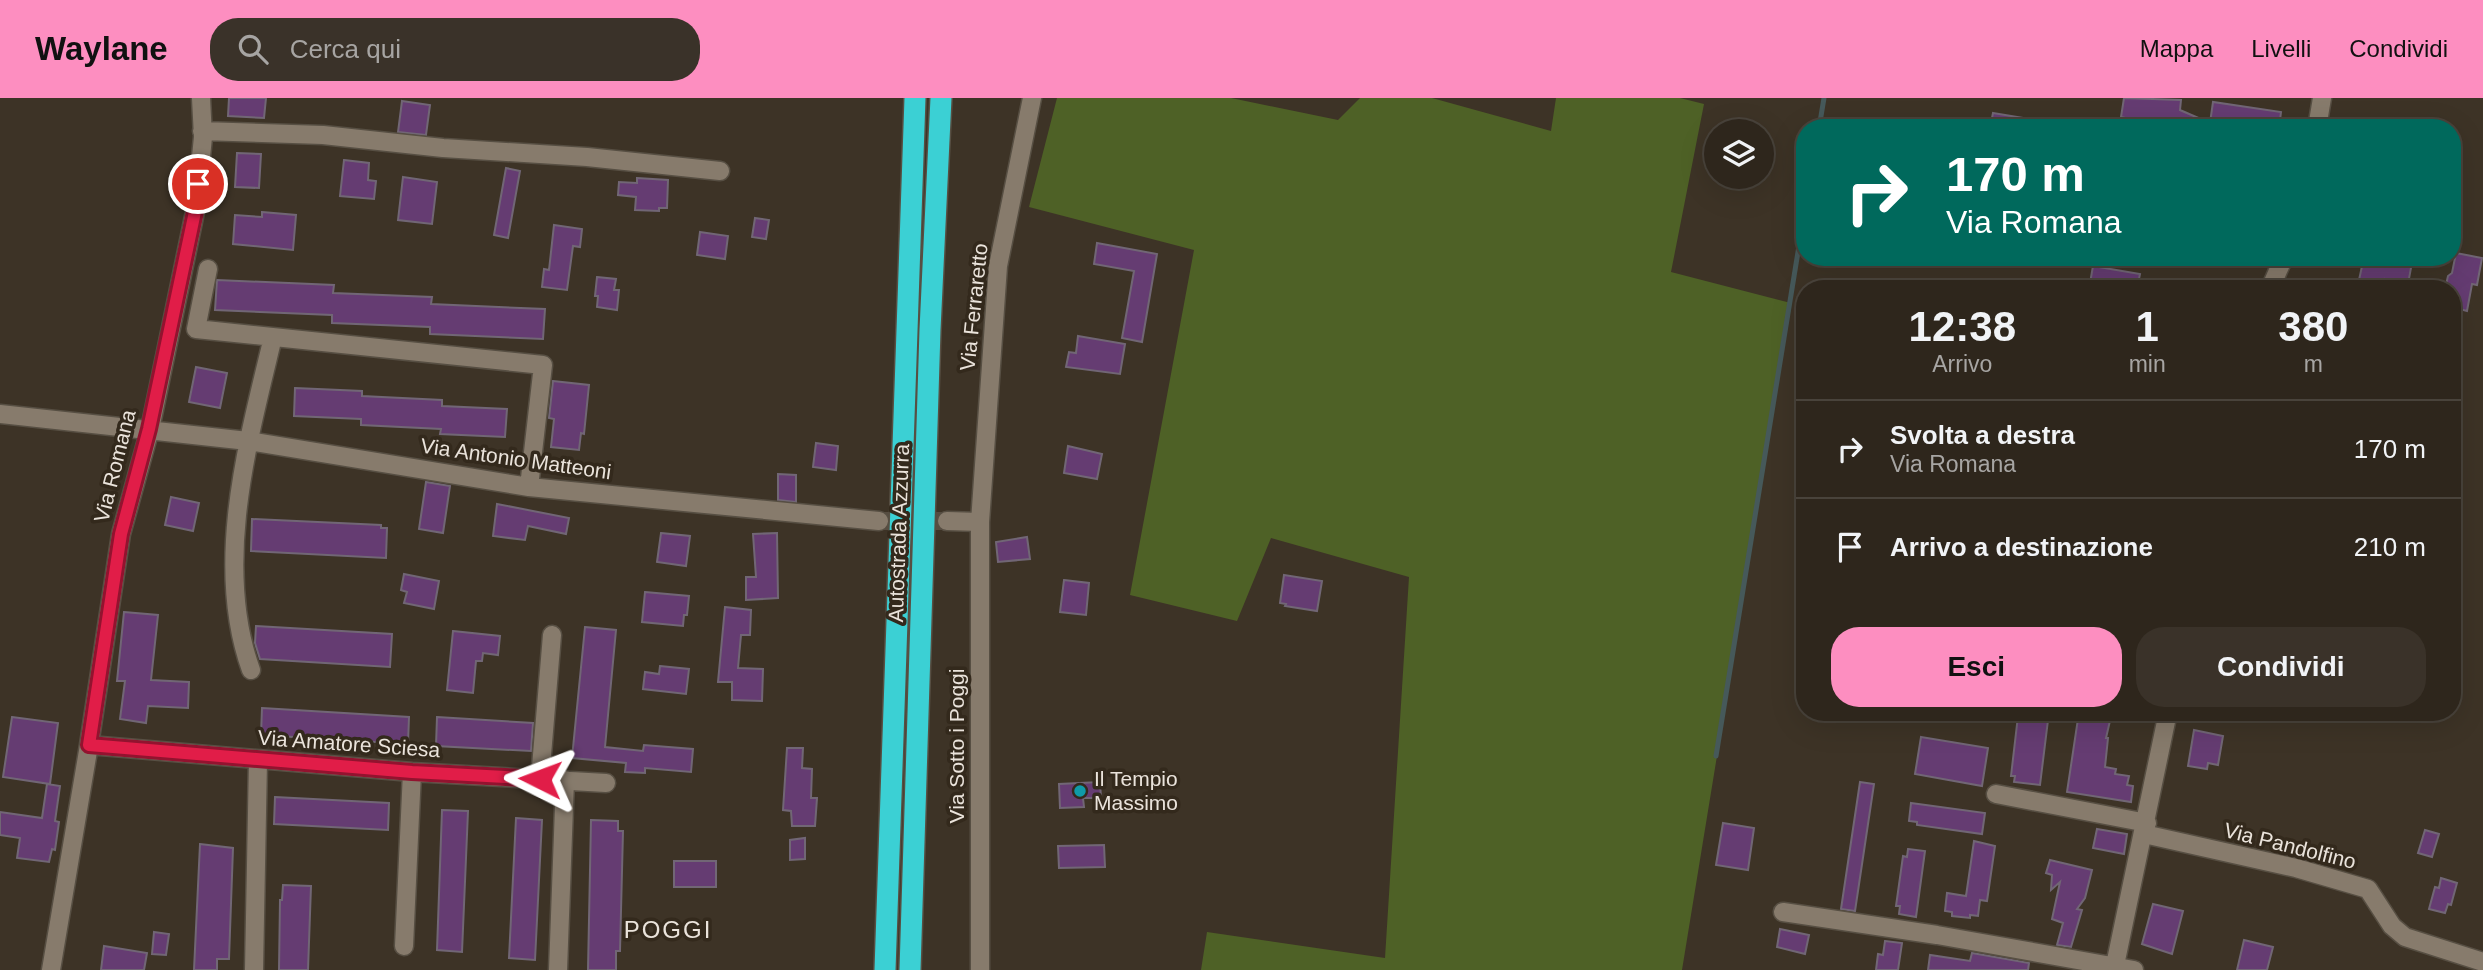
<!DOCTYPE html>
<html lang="it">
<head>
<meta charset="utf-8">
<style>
	body { margin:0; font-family:Helvetica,sans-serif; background:#3a3229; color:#f1f3f6; height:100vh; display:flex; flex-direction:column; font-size:26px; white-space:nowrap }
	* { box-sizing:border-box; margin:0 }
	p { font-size:23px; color:#a7a5a3 }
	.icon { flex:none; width:38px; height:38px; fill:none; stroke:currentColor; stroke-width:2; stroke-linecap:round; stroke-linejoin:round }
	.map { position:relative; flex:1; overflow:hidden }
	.side { position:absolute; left:1796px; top:182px; width:665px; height:441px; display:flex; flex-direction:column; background:#2e261c; border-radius:28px; box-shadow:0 7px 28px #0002,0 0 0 2px #49433b }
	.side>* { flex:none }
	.hud { position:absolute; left:1796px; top:21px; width:665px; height:147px; border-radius:28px; box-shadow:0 7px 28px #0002,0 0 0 2px #49433b; background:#00695c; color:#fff; overflow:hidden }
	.fabs { position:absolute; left:1704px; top:21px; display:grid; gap:14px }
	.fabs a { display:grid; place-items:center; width:70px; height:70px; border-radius:50%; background:#2e261c; box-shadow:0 7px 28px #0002,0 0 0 2px #49433b; font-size:35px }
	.pin { position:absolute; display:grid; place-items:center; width:60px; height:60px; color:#fff; margin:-30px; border:4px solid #fff; border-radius:50%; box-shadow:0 2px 7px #0007 }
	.me { position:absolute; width:77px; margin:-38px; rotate:273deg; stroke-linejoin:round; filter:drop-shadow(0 0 5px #0008) }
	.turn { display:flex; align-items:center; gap:24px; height:147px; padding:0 35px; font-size:32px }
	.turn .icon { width:91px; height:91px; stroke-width:2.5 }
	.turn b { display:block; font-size:49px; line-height:60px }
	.eta { display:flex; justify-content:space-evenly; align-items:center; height:119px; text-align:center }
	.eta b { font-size:42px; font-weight:800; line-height:49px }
	.primary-button { display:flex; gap:14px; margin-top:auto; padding:14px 35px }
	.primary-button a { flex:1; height:80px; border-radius:28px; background:#fd8ec0; color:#111; font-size:28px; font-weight:800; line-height:80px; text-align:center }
	.primary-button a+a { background:#3a3229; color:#f1f3f6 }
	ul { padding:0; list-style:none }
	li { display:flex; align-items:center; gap:21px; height:98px; padding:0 35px; border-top:2px solid #49433b }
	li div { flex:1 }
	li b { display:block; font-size:26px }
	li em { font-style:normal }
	header { display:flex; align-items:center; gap:42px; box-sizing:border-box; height:98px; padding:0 35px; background:#fd8ec0; color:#111 }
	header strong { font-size:33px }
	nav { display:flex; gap:38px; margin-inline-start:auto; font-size:24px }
	.search { width:490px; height:63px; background:#3a3229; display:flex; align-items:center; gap:18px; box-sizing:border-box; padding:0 24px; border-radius:28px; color:#a7a5a3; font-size:26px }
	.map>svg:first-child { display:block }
	.green { fill:#4e6126 }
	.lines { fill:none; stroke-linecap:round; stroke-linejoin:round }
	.stream { stroke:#46595a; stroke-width:5 }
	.building { fill:#653c72; stroke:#716675; stroke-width:2 }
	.minor-tunnel { stroke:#574d41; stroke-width:18; stroke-dasharray:18 9; stroke-linecap:butt }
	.minor-casing { stroke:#574f43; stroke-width:21 }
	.highway-casing { stroke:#574f43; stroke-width:24 }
	.minor { stroke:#877b6c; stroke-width:18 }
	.highway { stroke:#3bd0d4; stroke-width:21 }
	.route-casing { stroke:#92132f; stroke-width:18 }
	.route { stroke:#e11d48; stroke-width:12 }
	.culture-dot { fill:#0f9aa8; stroke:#33291c; stroke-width:2.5 }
	.labels { text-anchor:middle; stroke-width:7; stroke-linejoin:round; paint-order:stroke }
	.street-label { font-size:21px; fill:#eae3db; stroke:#33291c }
	.poi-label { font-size:21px; fill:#eae3db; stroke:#33291c; text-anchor:start }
	.quarter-label { font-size:24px; letter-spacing:2px; fill:#eae3db; stroke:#33291c }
</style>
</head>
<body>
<header>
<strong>Waylane</strong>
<div class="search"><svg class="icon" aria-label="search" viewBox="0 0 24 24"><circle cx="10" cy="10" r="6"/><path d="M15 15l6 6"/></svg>Cerca qui</div>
<nav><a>Mappa</a><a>Livelli</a><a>Condividi</a></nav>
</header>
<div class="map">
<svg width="2483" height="872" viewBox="0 0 2483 872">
	<rect width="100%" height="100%" fill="#3d3326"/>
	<!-- green -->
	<path class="green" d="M 1057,0 L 1231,0 L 1338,22 L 1360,0 L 1432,0 L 1551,33 L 1556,0 L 1680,0 L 1704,6 L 1671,174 L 1791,205 L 1682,872 L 1201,872 L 1207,834 L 1385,860 L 1409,479 L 1271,440 L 1237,523 L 1130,497 L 1194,152 L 1029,109 Z"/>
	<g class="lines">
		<!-- stream -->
		<path class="stream" d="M 1819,30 L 1824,0
			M 1716,658 L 1804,117"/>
	</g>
	<!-- building -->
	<path class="building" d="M 229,0 L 266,0 L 264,20 L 228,18 Z
		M 2124,0 L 2181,2 L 2180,12 L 2210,25 L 2213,4 L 2281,14 L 2279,30 L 2215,27 L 2220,30 L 2166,30 L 2130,24 L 2130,21 L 2121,19 Z
		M 402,3 L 430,7 L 426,37 L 398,34 Z
		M 1993,15 L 2036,22 L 2035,30 L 1990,30 Z
		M 237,55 L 261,56 L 259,90 L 235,89 Z
		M 344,62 L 369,65 L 368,82 L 376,83 L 374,101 L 340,98 Z
		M 506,70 L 520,73 L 508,140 L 494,137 Z
		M 403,79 L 437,84 L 432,126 L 398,122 Z
		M 637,80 L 668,82 L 667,110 L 659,110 L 659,113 L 635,112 L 636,99 L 618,97 L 619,84 L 637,85 Z
		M 262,114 L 296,117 L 293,152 L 233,146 L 235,117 L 262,119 Z
		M 755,120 L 769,122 L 766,141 L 752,139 Z
		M 554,127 L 582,131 L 580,149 L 573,148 L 567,192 L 542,189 L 544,171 L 549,172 Z
		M 700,134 L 728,138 L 725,161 L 697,157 Z
		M 1097,145 L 1157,156 L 1142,244 L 1122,240 L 1134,173 L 1094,166 Z
		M 2456,155 L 2482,160 L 2477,187 L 2472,186 L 2467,213 L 2452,209 L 2452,191 L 2445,191 L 2448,178 L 2452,175 Z
		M 2364,159 L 2413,159 L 2408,186 L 2385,181 L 2384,188 L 2359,182 Z
		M 2093,168 L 2140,176 L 2137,191 L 2089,191 Z
		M 597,179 L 616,181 L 614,192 L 619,192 L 617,212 L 597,209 L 598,198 L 595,198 Z
		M 217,182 L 334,187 L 333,195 L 432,199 L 431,206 L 545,211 L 543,241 L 430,236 L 430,229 L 332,225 L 332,217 L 215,212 Z
		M 1078,238 L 1125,246 L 1120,276 L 1066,269 L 1069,254 L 1076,255 Z
		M 196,269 L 227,275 L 220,310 L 189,304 Z
		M 553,283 L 589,287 L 584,336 L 581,335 L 579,352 L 551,349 L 554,321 L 549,320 Z
		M 295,290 L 362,293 L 362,298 L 442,302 L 442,308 L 507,311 L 505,339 L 440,336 L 441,331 L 361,327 L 361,321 L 294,318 Z
		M 816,345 L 838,348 L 836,372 L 813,369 Z
		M 1068,348 L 1102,356 L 1097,381 L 1064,375 Z
		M 778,376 L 796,377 L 796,404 L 778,402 Z
		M 426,384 L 450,388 L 443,435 L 419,431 Z
		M 171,399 L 199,405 L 193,433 L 165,427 Z
		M 497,406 L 569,420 L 566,436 L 528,428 L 525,442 L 493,438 Z
		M 252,421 L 381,427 L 381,430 L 387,430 L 386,460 L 251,453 Z
		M 661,435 L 690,438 L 686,468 L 657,464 Z
		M 777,435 L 778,500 L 746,502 L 746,479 L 756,479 L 753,436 Z
		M 1027,439 L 1030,461 L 998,464 L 996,444 Z
		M 404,476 L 439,483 L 434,511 L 404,505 L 407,494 L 401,492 Z
		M 1284,477 L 1322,483 L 1317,513 L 1285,508 L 1286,506 L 1280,505 Z
		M 1064,482 L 1089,485 L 1086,517 L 1060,514 Z
		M 645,494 L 689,498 L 687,517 L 684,517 L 683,528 L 642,524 Z
		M 725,509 L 751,512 L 750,537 L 741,537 L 738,570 L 763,571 L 762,603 L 732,602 L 732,584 L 718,584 Z
		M 124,514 L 158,517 L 151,582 L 189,584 L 188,610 L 148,608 L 146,625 L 120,621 L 125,583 L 117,583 Z
		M 256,528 L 392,536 L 390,569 L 260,561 L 255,545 Z
		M 585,529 L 616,532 L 605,649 L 643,653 L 644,647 L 693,651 L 691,674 L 645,670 L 645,675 L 625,674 L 626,665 L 572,660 Z
		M 453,533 L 500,538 L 498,557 L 483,555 L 482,563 L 476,563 L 473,595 L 447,592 Z
		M 660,568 L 689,571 L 686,596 L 643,591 L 645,574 L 659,576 Z
		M 262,610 L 409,619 L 408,646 L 261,637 Z
		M 2079,614 L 2112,614 L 2106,640 L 2108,640 L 2105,669 L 2116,671 L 2115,676 L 2129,678 L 2127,687 L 2133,688 L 2131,704 L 2067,694 Z
		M 2018,618 L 2048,622 L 2040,687 L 2014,684 L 2015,678 L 2011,678 Z
		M 12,619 L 58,625 L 50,686 L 3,679 Z
		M 437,619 L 533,625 L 531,653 L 436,648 Z
		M 2194,632 L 2223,638 L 2218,667 L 2208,665 L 2207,671 L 2188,668 Z
		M 1921,639 L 1988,650 L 1982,688 L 1915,676 Z
		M 787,650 L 803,650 L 802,670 L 812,671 L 811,700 L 817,700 L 815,728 L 792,728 L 791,713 L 783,712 Z
		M 1100,684 L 1101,700 L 1083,700 L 1084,709 L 1060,710 L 1059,686 Z
		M 1860,684 L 1874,686 L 1855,813 L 1841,811 Z
		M 47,686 L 60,688 L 55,723 L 59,724 L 55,752 L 52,751 L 49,764 L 17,760 L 20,740 L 0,737 L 0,714 L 42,720 Z
		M 275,699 L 389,705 L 388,732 L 274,726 Z
		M 1911,705 L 1985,715 L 1982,736 L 1917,727 L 1917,724 L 1909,723 Z
		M 442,712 L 468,713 L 462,854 L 437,852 Z
		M 516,720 L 542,722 L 535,862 L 509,860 Z
		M 591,722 L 618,723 L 618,733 L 623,733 L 620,853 L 616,853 L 616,872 L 588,872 Z
		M 1723,725 L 1754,730 L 1748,772 L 1716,767 Z
		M 2097,731 L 2127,736 L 2124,756 L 2093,750 Z
		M 2425,732 L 2439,736 L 2432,759 L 2418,755 Z
		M 805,740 L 805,761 L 790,762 L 790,742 Z
		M 1974,743 L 1995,748 L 1987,803 L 1980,802 L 1978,818 L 1970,817 L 1970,820 L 1952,818 L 1952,814 L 1945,813 L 1947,795 L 1966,798 Z
		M 200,746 L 233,750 L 229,861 L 217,861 L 217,872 L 194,872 Z
		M 1104,747 L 1105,769 L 1059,770 L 1058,748 Z
		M 1908,751 L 1925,753 L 1916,819 L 1899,816 L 1900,808 L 1896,808 L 1903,758 L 1907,759 Z
		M 2050,762 L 2092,772 L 2085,800 L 2077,811 L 2082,812 L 2071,849 L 2057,847 L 2063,825 L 2052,821 L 2060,784 L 2051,792 L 2052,777 L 2046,775 Z
		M 674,763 L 716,763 L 716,789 L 674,789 Z
		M 2441,780 L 2457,785 L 2451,807 L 2448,806 L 2445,815 L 2429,811 L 2435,789 L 2439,790 Z
		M 283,787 L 311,788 L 308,872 L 279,872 L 280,802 L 282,802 Z
		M 2153,806 L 2183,813 L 2172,856 L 2142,846 Z
		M 1780,831 L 1809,837 L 1805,856 L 1777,849 Z
		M 154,834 L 169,836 L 166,857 L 152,856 Z
		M 2244,842 L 2273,849 L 2267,872 L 2237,872 Z
		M 1885,843 L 1902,845 L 1898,872 L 1876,872 L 1878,856 L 1883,857 Z
		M 104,848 L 147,855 L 144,872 L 101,872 Z
		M 1972,855 L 2029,865 L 2028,872 L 1928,872 L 1930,857 L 1970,863 Z"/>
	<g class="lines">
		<!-- minor-tunnel -->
		<path class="minor-tunnel" d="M 879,423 L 947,423"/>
		<defs>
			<path id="minor" d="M 2317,30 L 2322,0
				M 202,33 L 323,37 L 443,50 L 587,59 L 720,73
				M 208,171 L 196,231 L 543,267 L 529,389
				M 2270,191 L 2284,159
				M 0,316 L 248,343 L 529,389 L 879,423
				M 947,423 L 980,424
				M 251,572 C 213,467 248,343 273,239
				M 89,647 L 412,674 L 606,685
				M 540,681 L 552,537
				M 1996,696 L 2147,725
				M 2144,736 L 2296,770 L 2368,791 L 2392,828 L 2405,839 L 2483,864
				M 1783,814 L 1937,837 L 2134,872
				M 404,848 L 412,674
				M 51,872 L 89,647 L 121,436 L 150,331 L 196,109 L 203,39 L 201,0
				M 254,872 L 258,662
				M 558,872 L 565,682
				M 980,872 L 980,424 L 998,168 L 1032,0
				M 2114,872 L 2168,614"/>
			<path id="highway" d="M 885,872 L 915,0
				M 910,872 L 930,232 L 941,0"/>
		</defs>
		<!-- minor casing -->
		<use href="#minor" class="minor-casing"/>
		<!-- highway casing -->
		<use href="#highway" class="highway-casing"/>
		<!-- minor -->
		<use href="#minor" class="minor"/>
		<!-- highway -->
		<use href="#highway" class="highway"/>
	</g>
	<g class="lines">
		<defs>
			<path id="route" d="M 198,86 L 196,109 L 149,331 L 121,436 L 89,647 L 412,674 L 540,681"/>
		</defs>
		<!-- route casing -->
		<use href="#route" class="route-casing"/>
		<!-- route -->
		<use href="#route" class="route"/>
	</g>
	<!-- markers -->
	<circle class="culture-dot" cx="1080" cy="693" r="7"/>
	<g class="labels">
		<!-- street labels -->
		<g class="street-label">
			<text transform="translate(974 209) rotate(-84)" y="7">Via Ferraretto</text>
			<text transform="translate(516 361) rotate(8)" y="7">Via Antonio Matteoni</text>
			<text transform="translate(115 368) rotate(-76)" y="7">Via Romana</text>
			<text transform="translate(899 435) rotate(-88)" y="7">Autostrada Azzurra</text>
			<text transform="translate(349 646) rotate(4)" y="7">Via Amatore Sciesa</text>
			<text transform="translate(957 648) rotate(-90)" y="7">Via Sotto i Poggi</text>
			<text transform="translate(2290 748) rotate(14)" y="7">Via Pandolfino</text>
		</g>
		<!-- poi labels -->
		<g class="poi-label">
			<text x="1094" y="688">Il Tempio<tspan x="1094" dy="24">Massimo</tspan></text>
		</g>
		<!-- quarter labels -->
		<g class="quarter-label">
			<text x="668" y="840">POGGI</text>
		</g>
	</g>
</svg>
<div class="fabs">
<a><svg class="icon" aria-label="layers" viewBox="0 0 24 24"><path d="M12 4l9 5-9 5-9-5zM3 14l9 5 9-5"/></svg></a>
</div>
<div class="pin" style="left:198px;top:86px;background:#d93025"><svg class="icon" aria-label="arrive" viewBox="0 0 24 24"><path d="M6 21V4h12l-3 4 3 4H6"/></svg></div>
<svg class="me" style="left:540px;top:681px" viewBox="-20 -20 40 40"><path d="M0-17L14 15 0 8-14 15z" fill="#e11d48" stroke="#fff" stroke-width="4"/></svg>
<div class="hud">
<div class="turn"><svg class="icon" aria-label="right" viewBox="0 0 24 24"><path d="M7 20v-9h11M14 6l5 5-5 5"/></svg><div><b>170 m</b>Via Romana</div></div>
</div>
<section class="side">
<div class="eta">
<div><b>12:38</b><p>Arrivo</p></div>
<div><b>1</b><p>min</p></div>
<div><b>380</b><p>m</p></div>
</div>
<ul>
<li><svg class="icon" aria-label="right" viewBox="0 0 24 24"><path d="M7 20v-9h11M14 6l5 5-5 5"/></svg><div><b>Svolta a destra</b><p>Via Romana</p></div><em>170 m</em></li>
<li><svg class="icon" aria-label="arrive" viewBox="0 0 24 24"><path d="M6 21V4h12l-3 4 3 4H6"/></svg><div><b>Arrivo a destinazione</b></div><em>210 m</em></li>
</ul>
<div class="primary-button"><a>Esci</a><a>Condividi</a></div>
</section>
</div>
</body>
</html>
